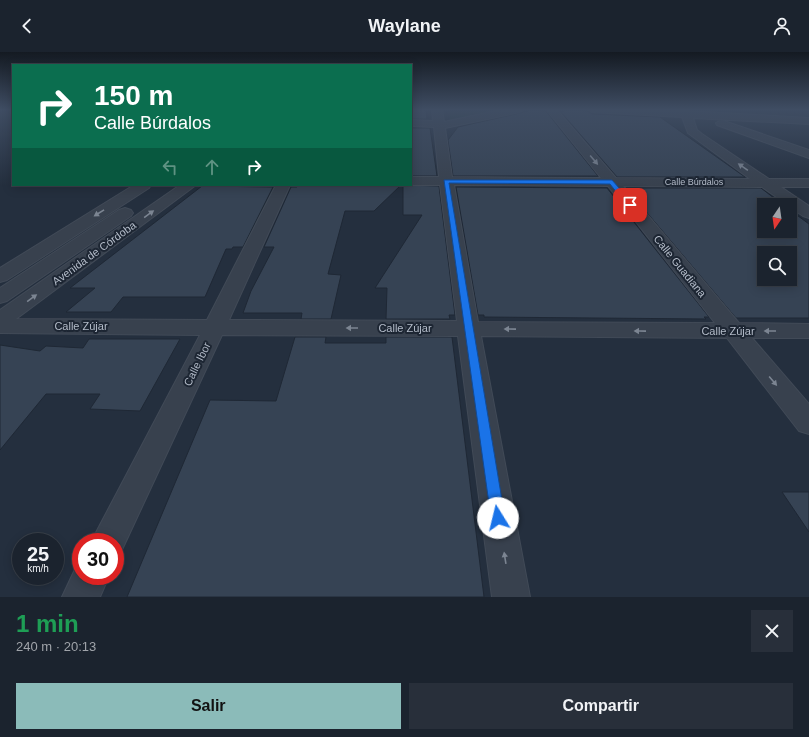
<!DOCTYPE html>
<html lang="es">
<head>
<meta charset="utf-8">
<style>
	body { margin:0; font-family:Arial,sans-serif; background:#282f3a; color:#f1f3f6; height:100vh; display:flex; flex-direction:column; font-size:15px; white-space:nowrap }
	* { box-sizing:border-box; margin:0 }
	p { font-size:13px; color:#a0a4aa }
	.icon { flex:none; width:22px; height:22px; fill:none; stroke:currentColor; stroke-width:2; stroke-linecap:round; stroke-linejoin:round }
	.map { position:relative; height:545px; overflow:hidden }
	.drawer { display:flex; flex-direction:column; background:#1b232e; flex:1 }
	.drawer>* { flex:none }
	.top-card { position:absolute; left:12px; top:12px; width:400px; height:122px; border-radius:0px; box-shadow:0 2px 10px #0003,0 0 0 1px #39404a; background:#0b6e4f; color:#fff; overflow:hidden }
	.needle { width:26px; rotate:193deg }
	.buttons { position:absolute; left:757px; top:146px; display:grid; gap:8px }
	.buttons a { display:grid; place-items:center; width:40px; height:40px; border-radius:0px; background:#1b232e; box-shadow:0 2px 10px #0003,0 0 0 1px #39404a; font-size:20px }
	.speed { position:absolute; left:12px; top:481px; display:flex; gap:8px; font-size:20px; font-weight:700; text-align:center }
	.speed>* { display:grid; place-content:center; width:52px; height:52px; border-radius:50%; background:#1b232e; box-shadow:0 2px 10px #0003,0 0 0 1px #39404a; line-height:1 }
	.speed small { font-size:10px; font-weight:400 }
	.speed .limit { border:6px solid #d22; background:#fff; color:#111 }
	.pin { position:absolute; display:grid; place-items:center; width:34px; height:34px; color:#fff; margin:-17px; border-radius:8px; box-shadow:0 2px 6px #0006 }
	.me { position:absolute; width:44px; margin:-22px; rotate:351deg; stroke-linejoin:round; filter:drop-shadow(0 0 3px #0008) }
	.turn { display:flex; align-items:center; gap:14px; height:84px; padding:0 16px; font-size:18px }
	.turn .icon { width:52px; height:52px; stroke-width:2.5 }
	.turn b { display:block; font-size:28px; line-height:34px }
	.lanes { display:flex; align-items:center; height:38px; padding:0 16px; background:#0003; justify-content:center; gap:20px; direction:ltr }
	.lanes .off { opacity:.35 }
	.round { display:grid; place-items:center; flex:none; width:42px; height:42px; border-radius:0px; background:#282f3a }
	.summary { display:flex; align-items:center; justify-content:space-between; height:68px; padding:0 16px }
	h1 { font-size:24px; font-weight:700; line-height:30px; color:#1e9e55 }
	.primary-button { display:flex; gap:8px; margin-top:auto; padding:8px 16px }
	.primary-button a { flex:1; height:46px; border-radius:0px; background:#8bbbb9; color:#111; font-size:16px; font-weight:700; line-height:46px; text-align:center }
	.primary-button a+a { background:#282f3a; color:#f1f3f6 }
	header { display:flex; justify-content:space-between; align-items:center; height:52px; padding:0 16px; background:#1b232e; font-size:18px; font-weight:700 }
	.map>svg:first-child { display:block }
	.green { fill:#263c3f }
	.building { fill:#364354; stroke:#1f2835; fill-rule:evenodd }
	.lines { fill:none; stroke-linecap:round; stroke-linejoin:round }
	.minor-casing { stroke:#414a57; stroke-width:2 }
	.minor { fill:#38414e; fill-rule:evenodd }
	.oneway { fill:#7c8592 }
	.route { fill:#1a73e8; stroke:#114b97 }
	.labels { text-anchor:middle; stroke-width:4; stroke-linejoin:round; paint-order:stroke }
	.far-street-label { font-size:9px; fill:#b4bcc9; stroke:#1d2633 }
	.street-label { font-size:11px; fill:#b4bcc9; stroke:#1d2633 }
</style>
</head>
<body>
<header><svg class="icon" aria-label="back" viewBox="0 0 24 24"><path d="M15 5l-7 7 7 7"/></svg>Waylane<svg class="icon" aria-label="person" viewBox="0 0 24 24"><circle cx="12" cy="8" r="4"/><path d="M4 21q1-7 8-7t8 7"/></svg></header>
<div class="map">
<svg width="809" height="545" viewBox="0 0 809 545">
	<rect width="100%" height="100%" fill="#242f3e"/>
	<!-- green -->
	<path class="green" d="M 450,57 L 507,57 L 450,69 Z"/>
	<!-- building -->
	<path class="building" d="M 411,57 L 426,57 L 427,67 L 411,67 Z
		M 531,58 L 545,59 L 549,63 L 598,124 L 453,124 L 448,88 L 458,75 L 520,61 Z
		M 568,58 L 588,59 L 592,62 L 660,65 L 745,125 L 617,125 L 561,60 Z
		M 411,76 L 430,76 L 437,124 L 411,124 Z
		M 298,133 L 401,133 L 374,159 L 345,159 L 328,222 L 341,223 L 331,267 L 301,267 L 302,261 L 243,261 L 251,239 L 274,195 L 264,195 L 291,135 L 297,135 Z
		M 403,133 L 439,134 L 455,263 L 449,263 L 450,267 L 386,267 L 387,236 L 375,236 L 422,163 L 403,163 Z
		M 202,134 L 273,135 L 243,195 L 233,195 L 232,197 L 226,197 L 205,245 L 123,245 L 111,260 L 66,260 L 95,236 L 70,236 Z
		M 456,135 L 607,136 L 709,265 L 704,265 L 706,267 L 484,265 L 484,263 L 478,263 Z
		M 626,136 L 761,136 L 783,153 L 764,153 L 764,179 L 790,179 L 790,158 L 809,172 L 809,266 L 736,266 ZM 764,201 L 790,201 L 790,227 L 764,227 Z
		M 295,285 L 326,285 L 325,291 L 386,291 L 386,285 L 452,285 L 484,545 L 127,545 L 210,348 L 276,349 Z
		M 89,287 L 180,287 L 140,359 L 90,357 L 100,342 L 46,342 L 0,398 L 0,293 L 40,299 L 46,294 L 83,296 Z
		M 782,440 L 809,440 L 809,480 Z"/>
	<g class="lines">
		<defs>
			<path id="minor" d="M 432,57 L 442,57 L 444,70 L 505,57 L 525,57 L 520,60 L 445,76 L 452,125 L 601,126 L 546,57 L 556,57 L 616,126 L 750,127 L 688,81 L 682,65 L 592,60 L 587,57 L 650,57 L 809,66 L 809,72 L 693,66 L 697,78 L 702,82 L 769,127 L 809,127 L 809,135 L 781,135 L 809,154 L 809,166 L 803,164 L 790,155 L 790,153 L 788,153 L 762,135 L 623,134 L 739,271 L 809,272 L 809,286 L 752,286 L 809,352 L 809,382 L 799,379 L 727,286 L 481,284 L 530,545 L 492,545 L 458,284 L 222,283 L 120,502 L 115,504 L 115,490 L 91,490 L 200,283 L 0,281 L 0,258 L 180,133 L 196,133 L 16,267 L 207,268 L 276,133 L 290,133 L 229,268 L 457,269 L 440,133 L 410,133 L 411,125 L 439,125 L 434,75 L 411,74 L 411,68 L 433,69 ZM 454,133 L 608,134 L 715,271 L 478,270 Z
				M 721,68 L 809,98 L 809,106 L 717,73 L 716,71 Z
				M 134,133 L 151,133 L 149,136 L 7,228 L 0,230 L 0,216 Z
				M 125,156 L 131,158 L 133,161 L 131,164 L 7,249 L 0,251 L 0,236 L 119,158 Z
				M 81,510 L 81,524 L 109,524 L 100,545 L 62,545 L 78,511 Z"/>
		</defs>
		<!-- minor casing -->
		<use href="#minor" class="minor-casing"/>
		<!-- minor -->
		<use href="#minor" class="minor"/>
	</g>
	<!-- one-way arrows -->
	<defs><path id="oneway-solid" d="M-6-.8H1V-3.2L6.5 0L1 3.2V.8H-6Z"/></defs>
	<g class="oneway">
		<use href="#oneway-solid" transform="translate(594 108) rotate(50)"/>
		<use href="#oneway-solid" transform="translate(743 115) rotate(-145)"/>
		<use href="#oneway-solid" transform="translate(99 161) rotate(148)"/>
		<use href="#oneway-solid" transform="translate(149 162) rotate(-36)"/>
		<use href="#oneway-solid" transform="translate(32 246) rotate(-36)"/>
		<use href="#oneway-solid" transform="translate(352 276) rotate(-180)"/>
		<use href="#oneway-solid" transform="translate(510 277) rotate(-179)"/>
		<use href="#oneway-solid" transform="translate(640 279) rotate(-179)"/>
		<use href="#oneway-solid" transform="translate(770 279) rotate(180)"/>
		<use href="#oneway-solid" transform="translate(773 329) rotate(50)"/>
		<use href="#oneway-solid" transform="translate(505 506) rotate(-99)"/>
	</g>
	<!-- sky -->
	<linearGradient id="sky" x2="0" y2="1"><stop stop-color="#141a22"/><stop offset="0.43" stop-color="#3f4d63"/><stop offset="1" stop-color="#3f4d63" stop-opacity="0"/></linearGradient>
	<rect width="809" height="134" fill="url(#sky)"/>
	<!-- route -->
	<path class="route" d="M 444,128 L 612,128 L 634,153 L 628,155 L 610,132 L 449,131 L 505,466 L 503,471 L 498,473 L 493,471 L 491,466 Z"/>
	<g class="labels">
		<!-- far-street labels -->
		<g class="far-street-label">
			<text x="694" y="133">Calle Búrdalos</text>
		</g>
		<!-- street labels -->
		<g class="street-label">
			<text transform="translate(94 201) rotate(-36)" y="4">Avenida de Córdoba</text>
			<text transform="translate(680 214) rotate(51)" y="4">Calle Guadiana</text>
			<text x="81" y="278">Calle Zújar</text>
			<text x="405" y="280">Calle Zújar</text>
			<text x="728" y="283">Calle Zújar</text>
			<text transform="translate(197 312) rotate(-64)" y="4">Calle Ibor</text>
		</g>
	</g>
</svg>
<div class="buttons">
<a><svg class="needle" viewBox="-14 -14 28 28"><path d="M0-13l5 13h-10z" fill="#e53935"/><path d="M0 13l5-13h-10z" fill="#a0a4aa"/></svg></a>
<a><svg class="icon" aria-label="search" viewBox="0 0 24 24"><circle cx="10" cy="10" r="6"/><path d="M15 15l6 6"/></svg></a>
</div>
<div class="speed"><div>25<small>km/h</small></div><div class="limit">30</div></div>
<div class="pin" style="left:630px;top:153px;background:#d93025"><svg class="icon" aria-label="arrive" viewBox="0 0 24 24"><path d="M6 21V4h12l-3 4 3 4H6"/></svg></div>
<svg class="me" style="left:498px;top:466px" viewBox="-20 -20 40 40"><circle r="19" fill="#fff"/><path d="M0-13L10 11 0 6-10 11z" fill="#1a73e8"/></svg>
<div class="top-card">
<div class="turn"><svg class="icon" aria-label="right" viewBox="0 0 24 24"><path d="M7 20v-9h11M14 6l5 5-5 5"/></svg><div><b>150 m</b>Calle Búrdalos</div></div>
<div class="lanes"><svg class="icon off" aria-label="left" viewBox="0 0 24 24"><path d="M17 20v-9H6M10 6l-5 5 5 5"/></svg><svg class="icon off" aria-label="ahead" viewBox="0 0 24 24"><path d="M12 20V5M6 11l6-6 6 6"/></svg><svg class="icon" aria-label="right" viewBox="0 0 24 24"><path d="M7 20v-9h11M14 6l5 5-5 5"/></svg></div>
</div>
</div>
<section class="drawer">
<div class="summary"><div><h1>1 min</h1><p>240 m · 20:13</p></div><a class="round"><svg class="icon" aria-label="close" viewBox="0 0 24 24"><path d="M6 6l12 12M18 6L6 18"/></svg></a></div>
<div class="primary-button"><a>Salir</a><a>Compartir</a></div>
</section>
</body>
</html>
